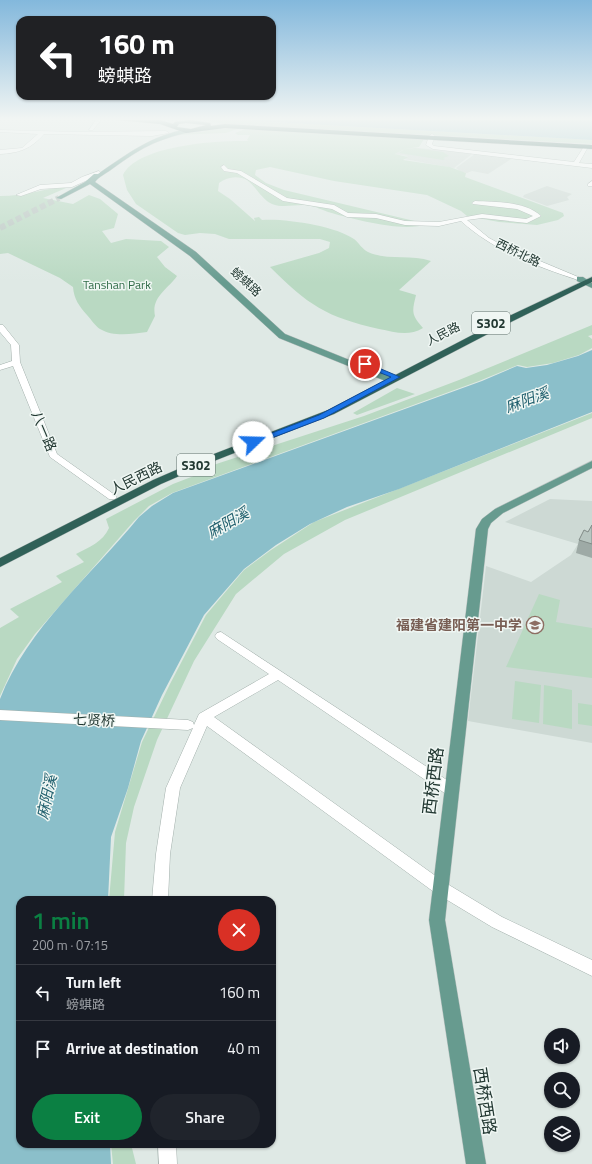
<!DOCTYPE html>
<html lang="en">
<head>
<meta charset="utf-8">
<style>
	body { margin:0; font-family:"Titillium Web","Noto Sans SC",sans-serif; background:#20242c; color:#f1f3f6; height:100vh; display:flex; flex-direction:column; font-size:15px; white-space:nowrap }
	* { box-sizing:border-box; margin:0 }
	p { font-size:13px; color:#9ea1a6 }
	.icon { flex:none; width:22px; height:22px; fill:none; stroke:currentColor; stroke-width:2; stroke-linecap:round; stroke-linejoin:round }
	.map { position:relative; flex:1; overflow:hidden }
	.details { position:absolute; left:16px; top:896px; width:260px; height:252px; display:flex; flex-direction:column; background:#171b24; border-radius:12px; box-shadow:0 1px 3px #0004 }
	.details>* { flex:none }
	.hud { position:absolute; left:16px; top:16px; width:260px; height:84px; border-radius:12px; box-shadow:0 1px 3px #0004; background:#202124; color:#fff; overflow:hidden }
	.buttons { position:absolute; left:544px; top:1028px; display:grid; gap:8px }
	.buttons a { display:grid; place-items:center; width:36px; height:36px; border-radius:50%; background:#171b24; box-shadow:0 1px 3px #0004; font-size:20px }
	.pin { position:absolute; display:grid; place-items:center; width:34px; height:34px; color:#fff; margin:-17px; border:2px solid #fff; border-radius:50%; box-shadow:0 1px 4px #0007 }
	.me { position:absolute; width:44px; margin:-22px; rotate:69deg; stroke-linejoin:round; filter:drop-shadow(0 0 3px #0008) }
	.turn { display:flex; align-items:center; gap:14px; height:84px; padding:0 16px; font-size:18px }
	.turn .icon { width:52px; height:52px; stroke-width:2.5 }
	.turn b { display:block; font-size:28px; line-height:34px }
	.round { display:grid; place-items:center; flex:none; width:42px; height:42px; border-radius:21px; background:#20242c }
	.head { display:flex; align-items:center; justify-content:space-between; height:68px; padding:0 16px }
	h1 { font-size:24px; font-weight:600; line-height:30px; color:#0b8043 }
	.action { display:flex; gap:8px; margin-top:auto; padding:8px 16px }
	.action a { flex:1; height:46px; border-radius:24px; background:#0b8043; color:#fff; font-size:16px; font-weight:600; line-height:46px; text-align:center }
	.action a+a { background:#20242c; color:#f1f3f6 }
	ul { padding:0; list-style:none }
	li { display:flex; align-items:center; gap:12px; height:56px; padding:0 16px; border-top:1px solid #363941 }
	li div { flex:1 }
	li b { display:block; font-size:15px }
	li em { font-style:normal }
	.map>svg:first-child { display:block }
	.built { fill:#cdd9d4 }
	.green { fill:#b9d9c2 }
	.water { fill:#8bbfca }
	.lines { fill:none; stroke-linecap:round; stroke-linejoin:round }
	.major-tunnel { stroke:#b9c6c1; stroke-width:6; stroke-dasharray:6 3; stroke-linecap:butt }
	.minor-casing { stroke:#a3b0ac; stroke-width:1 }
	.major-casing { stroke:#bdc3c2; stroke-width:1 }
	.highway-casing { stroke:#bdc3c2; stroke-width:1 }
	.minor { fill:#fff; fill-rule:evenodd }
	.major { fill:#679b8f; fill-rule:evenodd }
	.highway { fill:#306158; fill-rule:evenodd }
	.wall { fill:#9eaaa6 }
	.building { fill:#b8c6c1; stroke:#818b87 }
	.route { fill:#1a73e8; stroke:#114b97 }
	.labels { text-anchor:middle; stroke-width:3; stroke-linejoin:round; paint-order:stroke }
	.far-street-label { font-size:12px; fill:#223832; stroke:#eff6f3 }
	.far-park-label { font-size:12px; fill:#2f6b47; stroke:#eff6f3 }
	.shield { fill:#eff6f3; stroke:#60716c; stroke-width:1 }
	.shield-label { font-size:13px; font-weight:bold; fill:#223832 }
	.street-label { font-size:14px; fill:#223832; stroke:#eff6f3 }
	.education-label { font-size:14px; font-weight:bold; fill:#785e54; stroke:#eff6f3; text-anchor:end }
	.water-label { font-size:15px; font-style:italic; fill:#21606e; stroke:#eff6f3 }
	.near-street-label { font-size:17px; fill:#223832; stroke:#eff6f3 }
</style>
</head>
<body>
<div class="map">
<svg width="592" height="1164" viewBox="0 0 592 1164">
	<rect width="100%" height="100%" fill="#dfe9e5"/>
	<!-- built -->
	<path class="built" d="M 419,148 L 472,154 L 454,168 L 404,159 L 408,156 L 395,154 L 405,149 Z
		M 475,154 L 510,157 L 511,159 L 488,174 L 472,171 L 467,173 L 461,172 L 456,168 Z
		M 547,186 L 556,189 L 572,194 L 567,197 L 569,200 L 547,206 L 523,197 L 524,195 Z
		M 550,499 L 592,501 L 592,743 L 468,721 L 486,566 L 531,582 L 571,555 L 578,544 L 505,522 Z"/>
	<!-- green -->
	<path class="green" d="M 203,120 L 234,120 L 592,140 L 592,144 L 225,124 Z
		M 217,128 L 240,128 L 226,133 L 173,135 L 179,132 L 202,132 Z
		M 248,128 L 424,139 L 419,147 L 405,149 L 395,154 L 408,157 L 403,160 L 450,167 L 466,173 L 465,177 L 563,213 L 564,216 L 558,220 L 537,225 L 499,222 L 467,216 L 461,211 L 427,195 L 334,181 L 270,167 L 256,170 L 255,175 L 266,183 L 284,190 L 427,224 C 403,233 353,219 328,212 C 322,210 317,207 311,206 C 298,203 285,209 272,204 C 259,198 254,181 242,178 C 233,176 226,178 219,183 L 218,191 L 230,199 L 255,221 L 254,218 L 259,217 L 262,220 C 284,218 336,226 354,239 C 359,243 362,249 368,252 C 388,261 410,254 431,261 L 399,290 L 416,295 C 412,312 411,314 423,328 C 408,337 395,332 379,329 C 326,317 308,305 270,267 L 319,253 L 329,248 L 330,242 L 320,239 L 229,239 L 215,234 L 200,233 L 185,235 L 178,233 L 136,204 L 127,190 L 123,175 C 137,145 219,140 249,141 L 247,140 L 250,135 L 238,135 L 235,133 Z
		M 415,148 L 443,152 L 449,156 L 443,158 L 445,159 L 443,160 L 399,153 L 405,149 Z
		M 73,185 L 43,198 L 73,204 L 89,195 L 100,199 L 118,214 L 114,228 L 102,231 L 111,243 L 126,239 L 161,241 L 169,247 L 157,257 L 165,267 L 177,276 C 168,289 151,297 155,316 L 147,332 C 132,334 113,337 100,329 C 95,326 91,319 87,315 C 79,306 74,299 73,287 L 60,278 L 8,253 L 0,254 L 0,196 C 25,196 48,188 73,185 Z
		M 592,325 L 592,335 L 588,336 L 592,339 L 592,348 L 579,355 L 553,363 L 527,367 L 518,365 L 479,381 L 172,493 L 149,506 L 134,521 L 35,634 L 17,659 L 0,696 L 0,628 L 19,617 L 10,609 L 62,582 L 56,576 L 84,562 L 76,554 C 89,547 103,542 109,528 L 106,519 L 173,484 L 199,474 L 201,469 L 364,416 L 459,380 Z
		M 397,388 L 415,394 L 357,415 L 353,413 Z
		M 592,413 L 592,418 L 345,520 L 284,554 L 236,594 L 194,661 L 157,740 L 134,807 L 126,843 L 124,900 L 109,900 L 115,832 L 142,742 L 170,684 L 206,615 L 244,570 L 271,550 L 314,522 Z
		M 539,594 L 560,600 L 556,622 L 592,628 L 592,678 L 506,667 Z
		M 515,681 L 541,685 L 539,723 L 512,719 Z
		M 544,685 L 572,690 L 572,729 L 543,724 Z
		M 578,703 L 592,705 L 592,726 L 578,724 Z
		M 111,1144 L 131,1144 L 136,1164 L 113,1164 Z"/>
	<!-- water -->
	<path class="water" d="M 237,120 L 592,120 L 592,140 Z
		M 592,350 L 592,412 L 399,489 L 347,507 L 310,524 L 276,545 L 244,569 L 204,615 L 162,695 L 141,741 L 128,788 L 111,837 L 108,900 L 20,900 L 20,1144 L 110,1144 L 111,1164 L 0,1164 L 0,699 C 28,627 91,576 139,517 L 152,506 L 173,493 L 482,381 L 517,366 L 526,368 L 547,365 L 578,356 Z"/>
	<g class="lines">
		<!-- major-tunnel -->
		<path class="major-tunnel" d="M 0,228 L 59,198"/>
		<defs>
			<path id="minor" d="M 96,120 L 101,120 L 93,130 L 89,130 Z
				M 0,130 L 77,132 L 166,131 L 169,133 L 152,136 L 44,134 C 31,149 19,153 0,154 L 0,150 L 22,148 L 38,134 L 0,132 Z
				M 432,134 L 435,136 L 432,144 L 434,146 L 574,162 L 585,145 L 588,147 L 579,163 L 592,164 L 592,168 L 433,149 L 426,145 L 429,136 Z
				M 224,165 L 228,169 L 241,171 L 287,198 L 334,205 L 348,213 L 376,214 L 405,221 L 439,222 L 482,214 L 526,219 L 533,216 L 517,209 L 473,204 L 472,203 L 475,201 C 495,202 525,201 541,216 L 527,223 L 482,218 L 467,220 L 489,238 L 504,246 L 583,279 L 578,280 C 536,266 494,251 461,221 L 439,226 L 405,225 L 376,218 L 347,217 L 332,209 L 283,201 L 237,173 L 224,171 L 221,167 Z
				M 99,171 L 101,174 L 72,187 L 41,189 L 21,196 L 16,195 L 40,185 L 71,183 L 82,177 Z
				M 592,181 L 592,186 L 588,186 L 588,184 Z
				M 0,325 L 3,325 L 19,345 L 20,362 L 57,454 L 115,495 L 117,497 L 115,499 L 109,499 L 50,457 L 13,366 L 0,370 L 0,365 L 12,361 L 11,345 L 0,332 Z
				M 221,632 L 456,786 L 458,790 L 456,794 L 451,796 L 446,794 L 278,680 L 214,717 L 444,882 L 502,917 L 592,960 L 592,976 L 492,927 L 434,892 L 207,726 L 180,788 L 170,854 L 168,900 L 152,900 L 156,854 L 166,788 L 193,728 L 188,730 L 0,720 L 0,710 L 188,720 L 193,722 L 194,725 L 199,714 L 269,674 L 217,639 L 215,636 L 217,633 Z
				M 158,1144 L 176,1144 L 177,1164 L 159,1164 Z"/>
			<path id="major" d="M 188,129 L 190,132 C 155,140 141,148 112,169 C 107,173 98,177 95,182 L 196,252 L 285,334 L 394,378 L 394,382 L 388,382 L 279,338 L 190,256 L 90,184 L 61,199 L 56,198 L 85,182 L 94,174 L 98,174 C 127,154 152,135 188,129 Z
				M 577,277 L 583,277 L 592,283 L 592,288 L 577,281 Z
				M 592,461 L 592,468 L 503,513 L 491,523 L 488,529 L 445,920 L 486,1164 L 466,1164 L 429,920 L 476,529 L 482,519 L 495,509 Z"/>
			<path id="highway" d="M 118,120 L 160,120 L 173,124 L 175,122 L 190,120 L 210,123 L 211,126 L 225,124 L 592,145 L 592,149 L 225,128 L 186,133 L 160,124 ZM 186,123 L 206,125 L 191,129 L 177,127 L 179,124 Z
				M 592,277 L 592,282 L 513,321 L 334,414 L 214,461 L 161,484 L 0,567 L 0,558 L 153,480 L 206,457 L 328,410 L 507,317 Z"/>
		</defs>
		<!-- minor casing -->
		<use href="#minor" class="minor-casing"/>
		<!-- major casing -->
		<use href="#major" class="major-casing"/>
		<!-- highway casing -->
		<use href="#highway" class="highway-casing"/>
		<!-- minor -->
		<use href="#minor" class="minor"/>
		<!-- major -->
		<use href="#major" class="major"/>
		<!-- highway -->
		<use href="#highway" class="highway"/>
	</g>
	<!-- wall -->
	<path class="wall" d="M 592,525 L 592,558 L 576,553 L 579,540 L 588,532 Z"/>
	<!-- building -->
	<path class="building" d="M 592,525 L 592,544 L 579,540 L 584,530 L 588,532 Z"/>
	<!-- sky -->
	<linearGradient id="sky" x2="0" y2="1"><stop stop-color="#83b8dc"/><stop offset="0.42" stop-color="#f1f5f3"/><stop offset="1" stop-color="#f1f5f3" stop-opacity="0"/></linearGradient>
	<rect width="592" height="283" fill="url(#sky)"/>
	<!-- route -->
	<path class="route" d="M 363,363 L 367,363 L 400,377 L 324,418 L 256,444 L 251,444 L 251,441 L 319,415 L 391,377 L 363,366 Z"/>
	<!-- icons -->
	<defs>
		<symbol id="school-ring" viewBox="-11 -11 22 22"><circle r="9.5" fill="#eff6f3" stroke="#8d6e63" stroke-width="1.5"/><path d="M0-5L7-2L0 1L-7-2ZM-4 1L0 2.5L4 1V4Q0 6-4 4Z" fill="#8d6e63"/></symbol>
	</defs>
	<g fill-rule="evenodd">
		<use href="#school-ring" x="525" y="615" width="20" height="20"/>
	</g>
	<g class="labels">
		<!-- far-street labels -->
		<g class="far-street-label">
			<text transform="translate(518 253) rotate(26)" y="4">西桥北路</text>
			<text transform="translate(246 282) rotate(43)" y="4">螃蜞路</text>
			<text transform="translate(443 334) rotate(-27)" y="4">人民路</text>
		</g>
		<!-- far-park labels -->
		<g class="far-park-label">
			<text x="117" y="289">Tanshan Park</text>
		</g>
		<!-- shield labels -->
		<g class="shield">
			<rect x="472" y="312" width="38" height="22" rx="3"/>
			<rect x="177" y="454" width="38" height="22" rx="3"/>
		</g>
		<g class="shield-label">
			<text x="491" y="328">S302</text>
			<text x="196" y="470">S302</text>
		</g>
		<!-- street labels -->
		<g class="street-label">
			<text transform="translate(44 431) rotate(67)" y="5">八一路</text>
			<text transform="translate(136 478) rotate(-26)" y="5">人民西路</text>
			<text transform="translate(94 720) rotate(3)" y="5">七贤桥</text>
		</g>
		<!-- education labels -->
		<g class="education-label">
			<text x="522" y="630">福建省建阳第一中学</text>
		</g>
		<!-- water labels -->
		<g class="water-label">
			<text transform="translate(527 400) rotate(-20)" y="5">麻阳溪</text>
			<text transform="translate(228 523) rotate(-30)" y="5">麻阳溪</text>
			<text transform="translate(47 797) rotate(-78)" y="5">麻阳溪</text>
		</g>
		<!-- near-street labels -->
		<g class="near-street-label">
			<text transform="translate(433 781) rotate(-83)" y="6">西桥西路</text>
			<text transform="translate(485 1101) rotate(81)" y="6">西桥西路</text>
		</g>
	</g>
</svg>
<div class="buttons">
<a><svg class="icon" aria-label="sound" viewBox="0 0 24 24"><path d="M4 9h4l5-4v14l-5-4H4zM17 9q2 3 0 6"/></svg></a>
<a><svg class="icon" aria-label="search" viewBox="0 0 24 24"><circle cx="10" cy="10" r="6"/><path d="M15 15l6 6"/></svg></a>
<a><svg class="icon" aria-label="layers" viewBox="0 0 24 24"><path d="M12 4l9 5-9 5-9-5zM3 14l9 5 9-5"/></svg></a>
</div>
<div class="pin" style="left:365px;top:364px;background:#d93025"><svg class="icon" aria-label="arrive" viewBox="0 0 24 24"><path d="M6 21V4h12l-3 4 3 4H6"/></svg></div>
<svg class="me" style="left:253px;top:442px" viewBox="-20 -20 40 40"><circle r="19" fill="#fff"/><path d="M0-13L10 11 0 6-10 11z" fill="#1a73e8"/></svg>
<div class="hud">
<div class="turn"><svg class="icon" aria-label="left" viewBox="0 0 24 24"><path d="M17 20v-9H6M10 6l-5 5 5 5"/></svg><div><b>160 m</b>螃蜞路</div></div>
</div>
<section class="details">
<div class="head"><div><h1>1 min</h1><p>200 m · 07:15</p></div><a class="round" style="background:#d93025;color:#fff"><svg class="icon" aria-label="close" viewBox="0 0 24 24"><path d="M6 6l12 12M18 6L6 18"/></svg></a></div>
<ul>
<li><svg class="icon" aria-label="left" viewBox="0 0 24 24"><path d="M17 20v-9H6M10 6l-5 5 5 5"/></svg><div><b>Turn left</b><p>螃蜞路</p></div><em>160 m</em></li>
<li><svg class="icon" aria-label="arrive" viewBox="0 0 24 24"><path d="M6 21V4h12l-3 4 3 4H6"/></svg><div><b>Arrive at destination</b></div><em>40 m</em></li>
</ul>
<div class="action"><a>Exit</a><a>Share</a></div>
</section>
</div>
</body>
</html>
